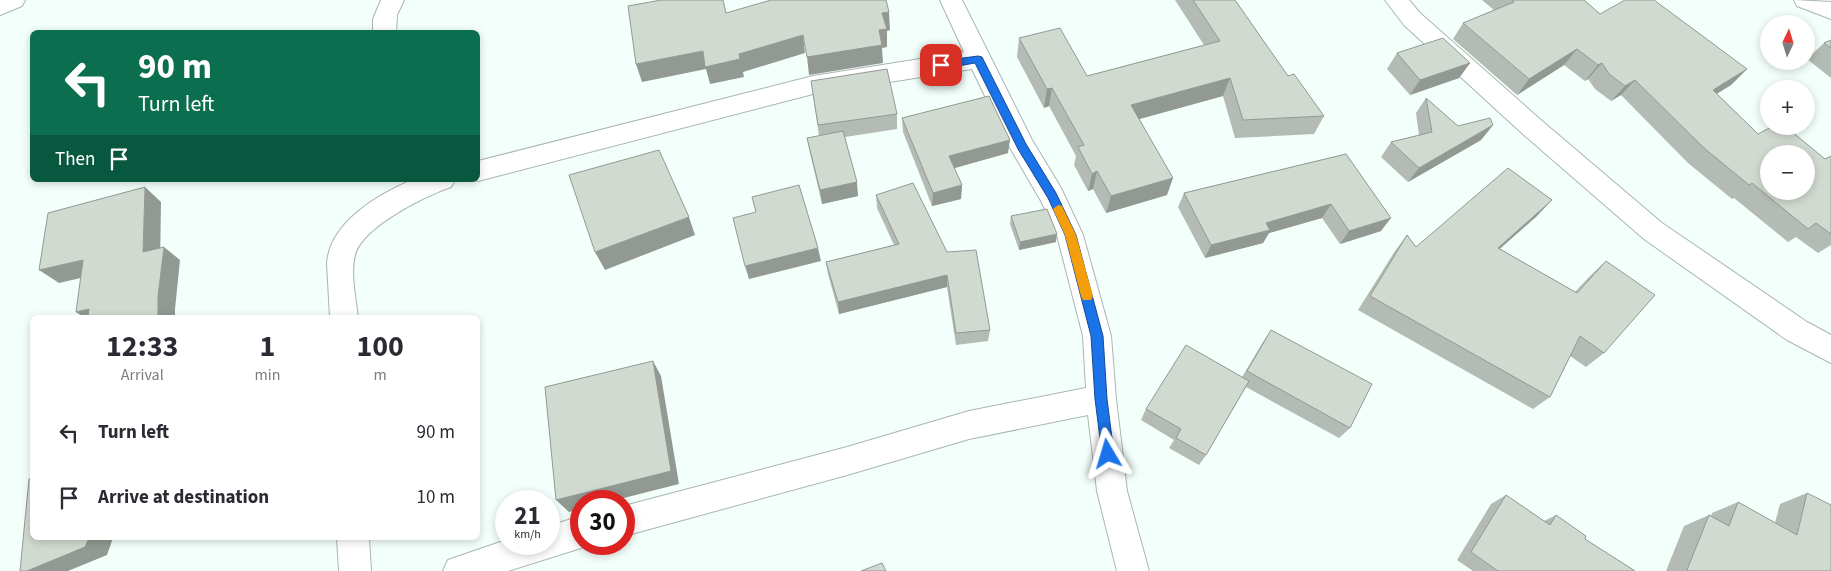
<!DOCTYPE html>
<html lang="en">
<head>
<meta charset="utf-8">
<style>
	body { margin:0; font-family:"Source Sans 3",sans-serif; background:#f7f7f7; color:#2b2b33; height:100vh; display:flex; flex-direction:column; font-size:19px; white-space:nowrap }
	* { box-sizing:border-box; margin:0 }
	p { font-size:16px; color:#7c7c81 }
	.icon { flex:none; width:28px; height:28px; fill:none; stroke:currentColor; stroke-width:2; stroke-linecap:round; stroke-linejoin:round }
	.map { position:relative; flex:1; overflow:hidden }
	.drawer { position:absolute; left:30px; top:315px; width:450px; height:225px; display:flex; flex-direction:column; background:#fff; border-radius:8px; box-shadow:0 2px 8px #0003 }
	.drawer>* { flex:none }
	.guide { position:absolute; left:30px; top:30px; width:450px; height:152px; border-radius:8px; box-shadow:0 2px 8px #0003; background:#0b6e4f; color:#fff; overflow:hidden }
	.needle { width:32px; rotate:4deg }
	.buttons { position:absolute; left:1760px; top:15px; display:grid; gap:10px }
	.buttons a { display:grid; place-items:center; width:55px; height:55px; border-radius:50%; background:#fff; box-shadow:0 2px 8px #0003; font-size:25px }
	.speed { position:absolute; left:495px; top:490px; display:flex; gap:10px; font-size:25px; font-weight:700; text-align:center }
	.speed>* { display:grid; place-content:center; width:65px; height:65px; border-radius:50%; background:#fff; box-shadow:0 2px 8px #0003; line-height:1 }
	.speed small { font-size:12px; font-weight:400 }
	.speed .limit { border:8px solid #d22; background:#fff; color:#111 }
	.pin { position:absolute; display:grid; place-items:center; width:42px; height:42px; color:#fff; margin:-21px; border-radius:10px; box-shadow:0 2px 8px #0006 }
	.me { position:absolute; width:55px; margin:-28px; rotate:353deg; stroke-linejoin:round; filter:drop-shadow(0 0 4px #0008) }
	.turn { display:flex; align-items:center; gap:18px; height:105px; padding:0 25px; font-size:22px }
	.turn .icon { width:65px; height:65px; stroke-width:2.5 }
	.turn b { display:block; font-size:35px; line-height:42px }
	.then { display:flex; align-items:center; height:48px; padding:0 25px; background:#0003; gap:10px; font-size:19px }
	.eta { display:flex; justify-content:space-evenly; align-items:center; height:85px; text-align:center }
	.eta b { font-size:30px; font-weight:700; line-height:35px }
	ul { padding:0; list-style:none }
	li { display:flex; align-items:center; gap:15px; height:65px; padding:0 25px }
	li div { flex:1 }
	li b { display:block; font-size:19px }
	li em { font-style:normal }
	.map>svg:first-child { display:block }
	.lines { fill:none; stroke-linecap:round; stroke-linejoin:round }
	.street-casing { stroke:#aab6b1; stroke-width:2 }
	.street { fill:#fff; fill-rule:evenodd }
	.wall { fill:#b4bbb4 }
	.shaded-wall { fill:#929992 }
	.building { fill:#d1dad1; stroke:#929992; fill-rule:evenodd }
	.route { fill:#1a73e8; stroke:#114b97 }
	.slow { fill:#f59e0b }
</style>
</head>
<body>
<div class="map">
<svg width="1831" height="571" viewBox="0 0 1831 571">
	<rect width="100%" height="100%" fill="#f2fffa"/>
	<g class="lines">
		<defs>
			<path id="street" d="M 0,0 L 25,0 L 22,6 L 0,15 Z
				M 381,0 L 404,0 L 397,15 L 396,32 L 373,32 L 373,19 Z
				M 940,0 L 962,0 L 1032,140 L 1061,188 L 1083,235 L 1111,336 L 1116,399 L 1127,491 L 1149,571 L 1117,571 L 1097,491 L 1088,415 L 969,439 L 847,475 L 624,536 L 624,506 L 847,447 L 969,411 L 1086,388 L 1083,336 L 1057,235 L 1041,201 L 1009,146 L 972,69 L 813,94 L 478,181 L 474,180 L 478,180 L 478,161 L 813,76 L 964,52 Z
				M 1385,0 L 1409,0 L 1420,13 L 1542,121 L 1662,223 L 1807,322 L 1831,335 L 1831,363 L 1787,340 L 1644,239 L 1524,135 L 1404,25 Z
				M 1794,0 L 1831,2 L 1831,19 L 1797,6 Z
				M 412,180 L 455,180 L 451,187 C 425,196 362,227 355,255 C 350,274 356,298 358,318 L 330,318 L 327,263 C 330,222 379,194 412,180 Z
				M 581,516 L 581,544 L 590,544 L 581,548 L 508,571 L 443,571 L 448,560 L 506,540 L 506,544 L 549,544 L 549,526 Z
				M 337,538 L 369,538 L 371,571 L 339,571 Z"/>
		</defs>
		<!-- street casing -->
		<use href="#street" class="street-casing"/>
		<!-- street -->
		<use href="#street" class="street"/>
	</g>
	<!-- wall -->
	<path class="wall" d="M 1175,0 L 1235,0 L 1288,76 L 1324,116 L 1314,134 L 1235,138 L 1223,96 L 1139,119 L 1167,195 L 1106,213 L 1093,189 L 1088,191 L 1074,165 L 1076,156 L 1049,106 L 1044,108 L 1017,57 L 1019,38 L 1087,76 L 1204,45 Z
		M 1482,0 L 1584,0 L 1600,14 L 1747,69 L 1731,85 L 1717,94 L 1758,134 L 1825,159 L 1831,156 L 1831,245 L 1818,253 L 1796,237 L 1788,242 L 1734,198 L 1732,199 L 1688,163 L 1621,95 L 1611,101 L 1595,89 L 1588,79 L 1585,81 L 1564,65 L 1517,95 L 1453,39 L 1463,23 L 1494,10 Z
		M 1831,40 L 1831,78 L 1807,59 L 1824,43 Z
		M 1397,53 L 1470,63 L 1459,78 L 1410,95 L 1387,69 Z
		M 811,81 L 897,114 L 897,129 L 845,137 L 858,196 L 822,204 L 810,153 L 807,138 L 819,136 Z
		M 1426,98 L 1458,126 L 1493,125 L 1481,140 L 1408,182 L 1381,157 L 1391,142 L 1419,135 L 1416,113 Z
		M 902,118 L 1008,153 L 954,168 L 962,185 L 961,199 L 932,206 L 903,132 Z
		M 1346,154 L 1381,231 L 1340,244 L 1322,218 L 1269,233 L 1263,243 L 1205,258 L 1178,207 L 1184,193 Z
		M 876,195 L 947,252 L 990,330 L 988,341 L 956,345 L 947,287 L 839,314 L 828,274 L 826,262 L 894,245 L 877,208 Z
		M 1011,216 L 1056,242 L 1019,250 L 1010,224 Z
		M 1537,216 L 1500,249 L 1575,292 L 1589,277 L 1606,261 L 1604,353 L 1586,367 L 1570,356 L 1550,397 L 1533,409 L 1358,310 L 1395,251 L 1407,235 L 1416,247 Z
		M 1271,330 L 1350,428 L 1339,438 L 1246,387 L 1206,455 L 1199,465 L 1169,448 L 1174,440 L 1141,420 L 1146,409 L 1242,377 L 1263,342 Z
		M 1807,493 L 1831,571 L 1666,571 L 1684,526 L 1709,515 L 1711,516 L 1712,513 L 1738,502 L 1775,523 L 1780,504 Z
		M 1506,495 L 1544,521 L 1556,515 L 1585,539 L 1635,571 L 1473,571 L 1457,560 L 1491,504 Z"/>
	<!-- shaded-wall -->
	<path class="shaded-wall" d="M 889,12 L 890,30 L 887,31 L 887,47 L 882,48 L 883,63 L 809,75 L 807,57 L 879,30 L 882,13 Z
		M 803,35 L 805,53 L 743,72 L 744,77 L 710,84 L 706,69 L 642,82 L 636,64 L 703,51 L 739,54 Z
		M 1577,49 L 1564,65 L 1517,95 L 1529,79 Z
		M 1470,63 L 1459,78 L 1410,95 L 1420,80 Z
		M 1602,63 L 1588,79 L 1585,81 L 1598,65 Z
		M 1747,69 L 1731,85 L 1697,105 L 1713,90 Z
		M 1230,78 L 1223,96 L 1125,123 L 1131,105 Z
		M 1635,80 L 1621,95 L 1611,101 L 1625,86 Z
		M 1052,88 L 1049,106 L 1044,108 L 1047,89 Z
		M 1493,125 L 1481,140 L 1408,182 L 1419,168 Z
		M 1010,140 L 1008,153 L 948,170 L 949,156 Z
		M 1097,171 L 1093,189 L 1088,191 L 1092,174 Z
		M 1173,178 L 1167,195 L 1106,213 L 1111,196 Z
		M 857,182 L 858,196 L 822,204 L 820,190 Z
		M 962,185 L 961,199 L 932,206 L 933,193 Z
		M 145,187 L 161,202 L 160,265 L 143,252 Z
		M 1552,200 L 1537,216 L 1483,263 L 1498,248 Z
		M 1331,204 L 1322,218 L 1269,233 L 1263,243 L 1205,258 L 1211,245 L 1266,223 Z
		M 689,217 L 695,235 L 605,270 L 595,252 Z
		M 1391,218 L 1381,231 L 1340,244 L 1349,231 Z
		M 1057,234 L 1056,242 L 1019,250 L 1020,242 Z
		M 164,247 L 180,260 L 175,309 L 175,318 L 158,318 L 158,296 Z
		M 818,248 L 821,261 L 749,279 L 745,266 Z
		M 83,260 L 102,273 L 59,283 L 39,270 Z
		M 947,275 L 947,287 L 839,314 L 838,302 Z
		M 89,309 L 102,318 L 85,318 L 76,312 Z
		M 653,361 L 661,376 L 679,484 L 612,501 L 581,501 L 581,509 L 569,512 L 556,500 Z
		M 89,538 L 113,538 L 107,555 L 68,571 L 27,571 Z"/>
	<!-- building -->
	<path class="building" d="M 661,0 L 723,0 L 726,13 L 771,0 L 886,0 L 889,12 L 882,13 L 887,29 L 879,30 L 882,45 L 807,57 L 803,35 L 739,54 L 740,59 L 705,67 L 703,51 L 636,64 L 628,6 Z
		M 1193,0 L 1235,0 L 1288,76 L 1294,74 L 1324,116 L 1243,120 L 1230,78 L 1131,105 L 1173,178 L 1111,196 L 1097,171 L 1092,174 L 1078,147 L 1084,145 L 1052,88 L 1047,89 L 1019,38 L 1060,28 L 1087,76 L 1220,41 Z
		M 1512,0 L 1584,0 L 1600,14 L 1625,0 L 1654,0 L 1747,69 L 1713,90 L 1758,134 L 1773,126 L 1785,126 L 1825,159 L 1831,156 L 1831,234 L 1816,223 L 1808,229 L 1752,183 L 1749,185 L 1704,148 L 1635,80 L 1625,86 L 1609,74 L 1602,63 L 1598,65 L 1577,49 L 1529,79 L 1463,23 L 1514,2 ZM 1769,154 L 1806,154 L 1806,191 L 1769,191 Z
		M 1443,38 L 1470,63 L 1420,80 L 1397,53 Z
		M 1831,40 L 1831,48 L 1824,43 Z
		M 887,69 L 897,114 L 818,125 L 811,81 Z
		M 989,96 L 1010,140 L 949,156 L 962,185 L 933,193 L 902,118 Z
		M 1426,98 L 1458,126 L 1490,118 L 1493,125 L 1419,168 L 1391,142 L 1432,132 Z
		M 843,131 L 857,182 L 820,190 L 807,138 Z
		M 659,150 L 689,217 L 595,252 L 569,175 Z
		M 1346,154 L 1391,218 L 1349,231 L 1331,204 L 1266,223 L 1270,230 L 1211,245 L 1184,193 Z
		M 1508,168 L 1552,200 L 1498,248 L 1577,293 L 1606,261 L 1655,295 L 1604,353 L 1580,336 L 1550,397 L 1370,296 L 1407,235 L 1416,247 Z
		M 913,183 L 947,252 L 976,250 L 990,330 L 956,333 L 947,275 L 838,302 L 826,262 L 899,244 L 876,195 Z
		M 799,185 L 818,248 L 745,266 L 733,218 L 756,212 L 752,197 Z
		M 145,187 L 143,252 L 164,247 L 158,296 L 158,318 L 88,318 L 89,309 L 76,312 L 83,260 L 39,270 L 48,213 Z
		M 1047,209 L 1057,234 L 1020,242 L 1011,216 Z
		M 1271,330 L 1372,384 L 1350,428 L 1247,371 Z
		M 1186,345 L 1249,381 L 1206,455 L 1176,438 L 1181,429 L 1146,409 Z
		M 653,361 L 671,471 L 556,500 L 545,387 Z
		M 32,478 L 32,538 L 89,538 L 85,547 L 27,571 L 20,571 L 29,479 Z
		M 1807,493 L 1831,505 L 1831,571 L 1689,571 L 1687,570 L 1709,515 L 1729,526 L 1738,502 L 1797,535 Z
		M 1506,495 L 1550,525 L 1556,515 L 1586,536 L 1585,539 L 1635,571 L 1498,571 L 1471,552 Z
		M 882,563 L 886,571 L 861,571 Z"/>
	<!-- route -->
	<path class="route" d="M 978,56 L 982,57 L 1026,144 L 1056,193 L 1076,235 L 1103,336 L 1107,399 L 1114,454 L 1112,458 L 1108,460 L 1103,458 L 1102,454 L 1095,399 L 1091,336 L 1065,235 L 1048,198 L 1018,149 L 975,63 L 941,69 L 936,65 L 941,61 Z"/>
	<!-- slow -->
	<path class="slow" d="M 1058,205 L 1062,206 L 1076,235 L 1093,296 L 1091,300 L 1083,300 L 1081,296 L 1065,235 L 1053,209 Z"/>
</svg>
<div class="buttons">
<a><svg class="needle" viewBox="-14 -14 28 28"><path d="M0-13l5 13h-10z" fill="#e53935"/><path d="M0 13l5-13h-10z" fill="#7c7c81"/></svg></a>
<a>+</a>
<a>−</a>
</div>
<div class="speed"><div>21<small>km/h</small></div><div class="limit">30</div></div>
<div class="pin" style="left:941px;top:65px;background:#d93025"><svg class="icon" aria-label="arrive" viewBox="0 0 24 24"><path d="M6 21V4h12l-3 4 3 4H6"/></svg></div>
<svg class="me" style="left:1108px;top:454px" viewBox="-20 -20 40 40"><path d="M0-17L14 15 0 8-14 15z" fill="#1a73e8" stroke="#fff" stroke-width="4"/></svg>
<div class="guide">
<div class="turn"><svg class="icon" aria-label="left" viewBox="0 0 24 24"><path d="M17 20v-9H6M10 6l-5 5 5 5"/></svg><div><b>90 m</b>Turn left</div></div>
<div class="then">Then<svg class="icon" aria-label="arrive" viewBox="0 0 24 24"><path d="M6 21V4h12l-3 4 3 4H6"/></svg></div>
</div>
<section class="drawer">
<div class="eta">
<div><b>12:33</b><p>Arrival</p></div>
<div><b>1</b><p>min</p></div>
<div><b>100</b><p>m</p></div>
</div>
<ul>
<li><svg class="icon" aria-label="left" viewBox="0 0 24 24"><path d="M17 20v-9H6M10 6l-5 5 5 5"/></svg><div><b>Turn left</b></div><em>90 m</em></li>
<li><svg class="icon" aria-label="arrive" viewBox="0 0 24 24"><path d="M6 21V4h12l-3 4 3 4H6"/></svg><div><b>Arrive at destination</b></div><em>10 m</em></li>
</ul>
</section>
</div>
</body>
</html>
